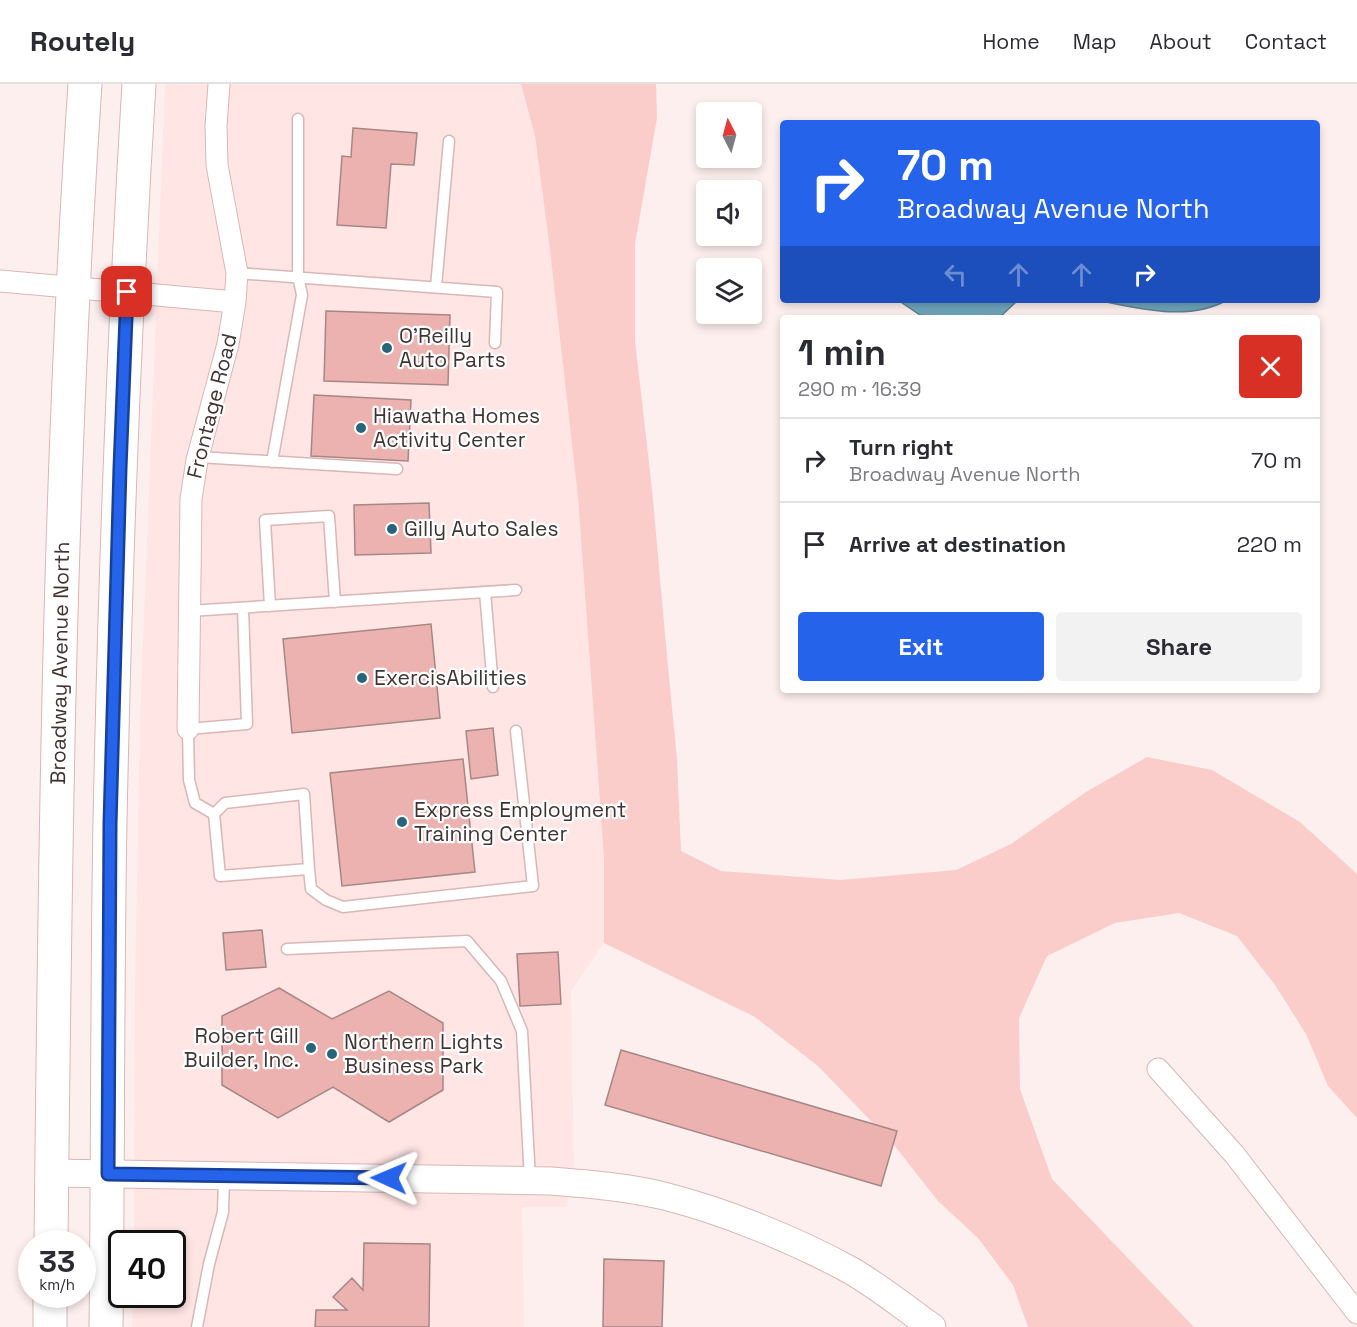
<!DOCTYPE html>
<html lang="en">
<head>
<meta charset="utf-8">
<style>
	body { margin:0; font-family:"Space Grotesk",sans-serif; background:#f2f2f3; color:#2b2b33; height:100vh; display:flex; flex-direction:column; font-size:22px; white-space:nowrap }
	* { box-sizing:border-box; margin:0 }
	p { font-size:20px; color:#7c7c81 }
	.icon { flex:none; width:33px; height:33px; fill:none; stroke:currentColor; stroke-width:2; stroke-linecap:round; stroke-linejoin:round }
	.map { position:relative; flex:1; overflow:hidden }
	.side { position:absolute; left:780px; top:231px; width:540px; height:378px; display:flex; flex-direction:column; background:#fff; border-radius:6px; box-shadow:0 3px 9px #0003 }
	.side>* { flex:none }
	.top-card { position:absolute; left:780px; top:36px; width:540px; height:183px; border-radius:6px; box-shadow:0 3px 9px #0003; background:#2563eb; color:#fff; overflow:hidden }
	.needle { width:39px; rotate:354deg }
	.buttons { position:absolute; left:696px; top:18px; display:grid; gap:12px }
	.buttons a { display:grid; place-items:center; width:66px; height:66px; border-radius:6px; background:#fff; box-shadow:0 3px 9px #0003; font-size:30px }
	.speed { position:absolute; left:18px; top:1146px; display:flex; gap:12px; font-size:30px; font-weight:700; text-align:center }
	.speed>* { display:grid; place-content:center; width:78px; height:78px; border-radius:50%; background:#fff; box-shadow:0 3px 9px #0003; line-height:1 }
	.speed small { font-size:15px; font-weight:400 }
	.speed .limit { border:3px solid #111; border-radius:9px; background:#fff; color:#111 }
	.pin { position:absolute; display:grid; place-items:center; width:51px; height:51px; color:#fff; margin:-26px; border-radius:12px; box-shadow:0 3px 9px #0006 }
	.me { position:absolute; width:66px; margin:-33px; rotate:271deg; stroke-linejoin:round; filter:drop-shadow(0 0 4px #0008) }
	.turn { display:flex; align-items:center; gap:21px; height:126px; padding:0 18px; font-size:27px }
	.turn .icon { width:78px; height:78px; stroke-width:2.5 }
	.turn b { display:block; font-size:42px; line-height:51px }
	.lanes { display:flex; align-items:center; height:57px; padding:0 18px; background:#0003; justify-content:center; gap:30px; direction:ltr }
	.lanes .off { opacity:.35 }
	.round { display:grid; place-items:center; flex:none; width:63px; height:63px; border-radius:6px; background:#f2f2f3 }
	.overview { display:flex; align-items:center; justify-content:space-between; height:102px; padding:0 18px }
	h1 { font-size:36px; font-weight:800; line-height:45px }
	.button { display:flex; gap:12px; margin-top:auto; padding:12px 18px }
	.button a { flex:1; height:69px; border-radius:6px; background:#2563eb; color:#fff; font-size:24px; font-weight:800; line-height:69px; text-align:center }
	.button a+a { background:#f2f2f3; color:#2b2b33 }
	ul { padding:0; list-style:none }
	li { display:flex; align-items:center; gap:18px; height:84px; padding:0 18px; border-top:2px solid #e1e1e2 }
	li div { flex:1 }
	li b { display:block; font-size:22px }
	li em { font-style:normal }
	header { display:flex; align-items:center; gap:36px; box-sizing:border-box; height:84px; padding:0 30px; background:#fff; border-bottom:2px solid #e1e1e2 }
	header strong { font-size:28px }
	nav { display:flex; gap:33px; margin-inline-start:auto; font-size:21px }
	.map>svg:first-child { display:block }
	.built { fill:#ffe5e4 }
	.green { fill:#facdcb }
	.water { fill:#6ea4bc; stroke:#608293; stroke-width:1.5 }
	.building { fill:#ebb2b0; stroke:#a68786; stroke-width:1.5 }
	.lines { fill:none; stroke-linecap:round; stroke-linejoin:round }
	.service-casing { stroke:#d8b7b6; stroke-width:13 }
	.minor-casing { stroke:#d8b7b6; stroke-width:23 }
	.tertiary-casing { stroke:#d8b7b6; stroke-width:29 }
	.primary-casing { stroke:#d8b7b6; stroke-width:35 }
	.service { stroke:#fff; stroke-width:10 }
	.minor { stroke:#fff; stroke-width:21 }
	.tertiary { stroke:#fff; stroke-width:27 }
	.primary { stroke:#fff; stroke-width:33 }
	.route-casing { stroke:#184099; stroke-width:15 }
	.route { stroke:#2563eb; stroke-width:10 }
	.poi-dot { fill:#28647b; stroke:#fff; stroke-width:2 }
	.labels { text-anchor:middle; stroke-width:4.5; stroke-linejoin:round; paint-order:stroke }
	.poi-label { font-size:21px; fill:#403333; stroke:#fff; text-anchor:start }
	.street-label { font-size:21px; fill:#403333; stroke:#fff }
</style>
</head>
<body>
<header>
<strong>Routely</strong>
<nav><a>Home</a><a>Map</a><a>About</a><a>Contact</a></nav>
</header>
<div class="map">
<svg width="1357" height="1243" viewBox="0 0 1357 1243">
	<rect width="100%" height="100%" fill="#fdefee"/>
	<!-- built -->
	<path class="built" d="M 165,0 L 521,0 L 535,52 L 549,158 L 578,413 L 604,774 L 604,859 L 571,907 L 574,1085 L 567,1123 L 522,1123 L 524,1243 L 132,1243 L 133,1211 L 172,1210 L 172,1160 L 134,1159 L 135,901 L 140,638 Z"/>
	<!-- green -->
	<path class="green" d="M 521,0 L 656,0 L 657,34 L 635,160 L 635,257 L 652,405 L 665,550 L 677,676 L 681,767 L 721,787 L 840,796 L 956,786 L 1011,760 L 1086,708 L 1147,673 L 1212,686 L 1300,738 L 1357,790 L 1357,1034 L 1328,1002 L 1306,950 L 1275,901 L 1237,852 L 1179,829 L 1115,839 L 1047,872 L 1019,934 L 1020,1005 L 1052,1095 L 1194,1243 L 1028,1243 L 1013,1201 L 978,1154 L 938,1117 L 894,1061 L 818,982 L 755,933 L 604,859 L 604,774 L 578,413 L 549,158 L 535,52 Z"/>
	<!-- water -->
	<path class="water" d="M 898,216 L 1021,216 L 1017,217 L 999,234 L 941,234 L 920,231 Z
		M 1097,216 L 1227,216 C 1189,238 1137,224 1097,216 Z"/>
	<!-- building -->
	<path class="building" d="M 353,44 L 417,49 L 414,81 L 391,80 L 386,144 L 337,141 L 342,72 L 351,73 Z
		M 326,227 L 450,231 L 448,301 L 324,297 Z
		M 314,311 L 411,316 L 408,377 L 311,372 Z
		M 429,419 L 431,469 L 355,471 L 354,421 Z
		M 431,540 L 440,634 L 292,649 L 283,555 Z
		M 493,644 L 498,691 L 471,695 L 466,647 Z
		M 463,675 L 475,788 L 342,802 L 330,689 Z
		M 262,846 L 266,883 L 226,886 L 223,849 Z
		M 558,868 L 561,920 L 520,922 L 517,870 Z
		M 279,904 L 332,935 L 389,907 L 443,939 L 443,1006 L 389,1038 L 333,1003 L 278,1034 L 222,1001 L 222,932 Z
		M 621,966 L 897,1047 L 881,1102 L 605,1021 Z
		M 364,1159 L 430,1160 L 429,1243 L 315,1243 L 316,1226 L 347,1226 L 333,1213 L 352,1194 L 363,1206 Z
		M 604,1175 L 664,1177 L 662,1243 L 603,1243 Z"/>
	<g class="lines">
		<defs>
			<path id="service" d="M 237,189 L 497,208 L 495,259
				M 436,203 L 449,57
				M 198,373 L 397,385
				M 272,378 L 302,211 L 298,192 L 298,35
				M 485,508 L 493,603
				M 270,522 L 265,436 L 329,432 L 335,518
				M 243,524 L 247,640 L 188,645 L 189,696 L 195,719 L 214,730 L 220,792 L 309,785 L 311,805 L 326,816 L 343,823 L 533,802 L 516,647
				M 189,527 L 516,506
				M 214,730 L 225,719 L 304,710 L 309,785
				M 287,865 L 467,857 L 501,897 L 522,947 L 530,1096
				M 197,1243 L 209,1180 L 223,1128 L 224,1093"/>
			<path id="minor" d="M 0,197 L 235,218
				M 188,645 L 191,415 L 197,376 L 228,260 L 235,218 L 237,189 L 217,81 L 216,42 L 219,0
				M 1158,985 L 1234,1070 L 1357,1229"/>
			<path id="tertiary" d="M 52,1089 L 551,1097 C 589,1100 627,1103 664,1112 C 724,1127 795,1156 850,1186 C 878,1202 905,1224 932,1243"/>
			<path id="primary" d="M 51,1160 C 55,773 59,386 85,0
				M 50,1243 L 50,1210
				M 106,1243 C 108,1074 107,905 110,737 C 115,491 124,245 139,0"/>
		</defs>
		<!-- service casing -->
		<use href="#service" class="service-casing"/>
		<!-- minor casing -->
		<use href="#minor" class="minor-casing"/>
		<!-- tertiary casing -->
		<use href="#tertiary" class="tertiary-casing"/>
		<!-- primary casing -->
		<use href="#primary" class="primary-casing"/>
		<!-- service -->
		<use href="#service" class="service"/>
		<!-- minor -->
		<use href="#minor" class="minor"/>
		<!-- tertiary -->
		<use href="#tertiary" class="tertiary"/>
		<!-- primary -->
		<use href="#primary" class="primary"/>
	</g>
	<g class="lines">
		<defs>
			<path id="route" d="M 127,208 L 120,384 L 110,740 L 108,1090 L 389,1094"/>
		</defs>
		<!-- route casing -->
		<use href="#route" class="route-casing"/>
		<!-- route -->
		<use href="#route" class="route"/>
	</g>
	<!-- markers -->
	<g class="poi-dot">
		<circle cx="387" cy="264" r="6"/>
		<circle cx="361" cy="344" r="6"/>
		<circle cx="392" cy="445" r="6"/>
		<circle cx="362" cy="594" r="6"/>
		<circle cx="402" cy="738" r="6"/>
		<circle cx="311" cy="964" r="6"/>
		<circle cx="332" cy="970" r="6"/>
	</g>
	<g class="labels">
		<!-- poi labels -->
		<g class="poi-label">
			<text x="399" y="259">O'Reilly<tspan x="399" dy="24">Auto Parts</tspan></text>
			<text x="373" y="339">Hiawatha Homes<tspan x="373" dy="24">Activity Center</tspan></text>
			<text x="404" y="452">Gilly Auto Sales</text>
			<text x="374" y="601">ExercisAbilities</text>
			<text x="414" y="733">Express Employment<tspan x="414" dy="24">Training Center</tspan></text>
			<text x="299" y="959" text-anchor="end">Robert Gill<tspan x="299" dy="24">Builder, Inc.</tspan></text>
			<text x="344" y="965">Northern Lights<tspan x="344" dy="24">Business Park</tspan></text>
		</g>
		<!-- street labels -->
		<g class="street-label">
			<text transform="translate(212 322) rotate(-76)" y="7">Frontage Road</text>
			<text transform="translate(60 579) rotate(-89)" y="7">Broadway Avenue North</text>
		</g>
	</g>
</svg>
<div class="buttons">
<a><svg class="needle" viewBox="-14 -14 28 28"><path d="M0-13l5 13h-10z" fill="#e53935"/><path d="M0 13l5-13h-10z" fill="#7c7c81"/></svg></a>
<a><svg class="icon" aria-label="sound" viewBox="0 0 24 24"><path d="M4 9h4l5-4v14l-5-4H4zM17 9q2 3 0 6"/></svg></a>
<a><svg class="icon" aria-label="layers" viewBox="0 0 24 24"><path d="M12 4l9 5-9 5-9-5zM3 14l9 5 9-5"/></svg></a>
</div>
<div class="speed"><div>33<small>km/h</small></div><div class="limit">40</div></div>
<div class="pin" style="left:127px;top:208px;background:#d93025"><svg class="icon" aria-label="arrive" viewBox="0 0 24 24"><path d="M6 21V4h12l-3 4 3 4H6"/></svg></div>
<svg class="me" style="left:389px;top:1094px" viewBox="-20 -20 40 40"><path d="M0-17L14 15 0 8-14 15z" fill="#2563eb" stroke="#fff" stroke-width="4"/></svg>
<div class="top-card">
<div class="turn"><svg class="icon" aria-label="right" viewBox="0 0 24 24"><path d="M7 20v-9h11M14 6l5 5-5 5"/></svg><div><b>70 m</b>Broadway Avenue North</div></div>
<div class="lanes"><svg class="icon off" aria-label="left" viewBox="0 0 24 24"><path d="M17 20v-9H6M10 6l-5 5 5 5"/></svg><svg class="icon off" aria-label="ahead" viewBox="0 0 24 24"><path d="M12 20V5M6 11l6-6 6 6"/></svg><svg class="icon off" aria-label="ahead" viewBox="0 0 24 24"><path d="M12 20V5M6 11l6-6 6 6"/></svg><svg class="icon" aria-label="right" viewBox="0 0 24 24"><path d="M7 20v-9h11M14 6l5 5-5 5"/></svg></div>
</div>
<section class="side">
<div class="overview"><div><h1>1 min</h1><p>290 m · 16:39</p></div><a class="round" style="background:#d93025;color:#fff"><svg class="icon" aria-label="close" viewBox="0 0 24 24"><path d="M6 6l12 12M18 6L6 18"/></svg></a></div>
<ul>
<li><svg class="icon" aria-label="right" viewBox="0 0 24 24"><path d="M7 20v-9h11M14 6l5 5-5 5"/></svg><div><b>Turn right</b><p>Broadway Avenue North</p></div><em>70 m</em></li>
<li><svg class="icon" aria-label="arrive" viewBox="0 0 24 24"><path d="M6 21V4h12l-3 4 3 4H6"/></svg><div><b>Arrive at destination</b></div><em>220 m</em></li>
</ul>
<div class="button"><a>Exit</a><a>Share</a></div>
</section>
</div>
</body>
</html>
